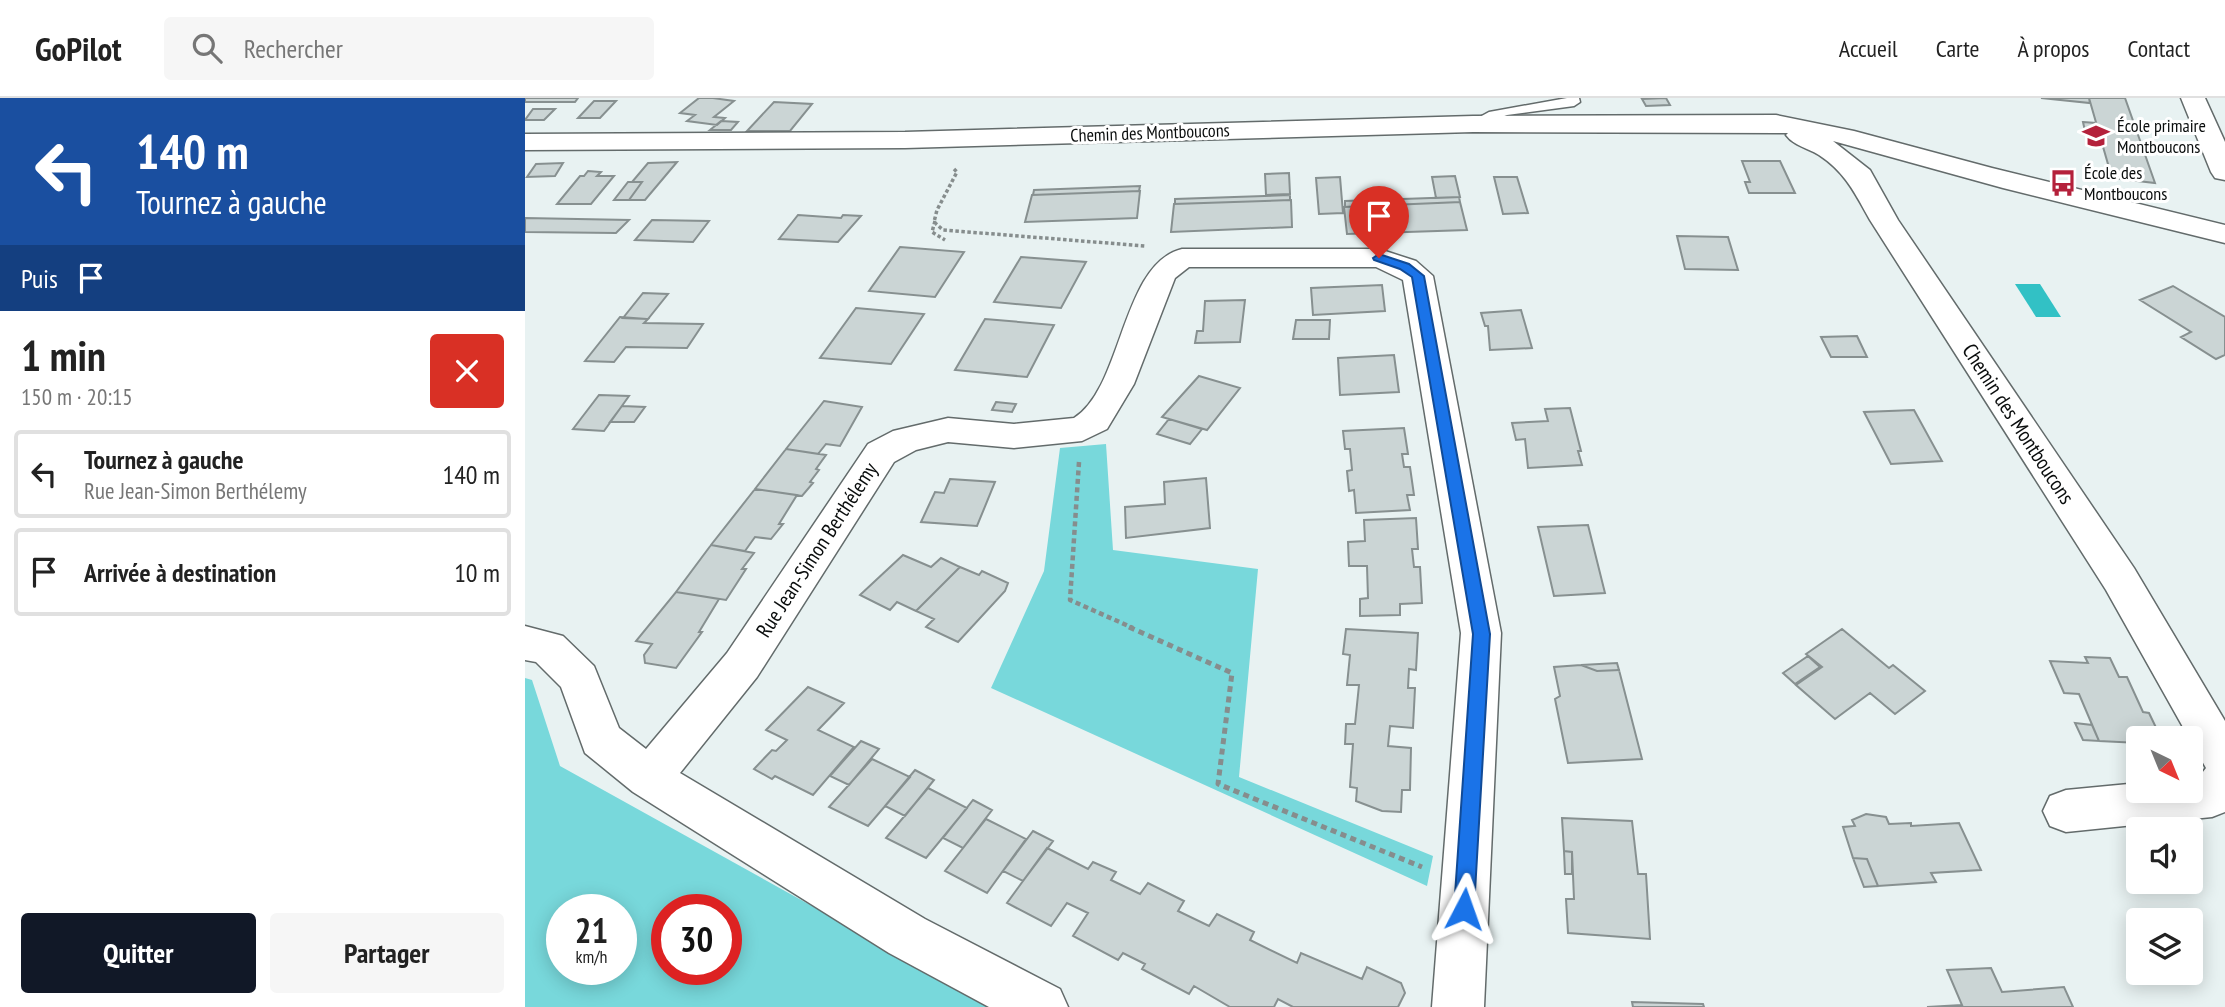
<!DOCTYPE html>
<html lang="fr">
<head>
<meta charset="utf-8">
<style>
	body { margin:0; font-family:"PT Sans Narrow",sans-serif; background:#f6f6f6; color:#222; height:100vh; display:flex; flex-direction:column; font-size:26px; white-space:nowrap }
	* { box-sizing:border-box; margin:0 }
	p { font-size:23px; color:#767676 }
	.icon { flex:none; width:38px; height:38px; fill:none; stroke:currentColor; stroke-width:2; stroke-linecap:round; stroke-linejoin:round }
	.map { position:relative; flex:1; overflow:hidden }
	.drawer { display:flex; flex-direction:column; background:#fff; width:525px }
	.drawer>* { flex:none }
	.banner { background:#1a4fa0; color:#fff; overflow:hidden }
	.needle { width:46px; rotate:137deg }
	.tools { position:absolute; left:1601px; top:628px; display:grid; gap:14px }
	.tools a { display:grid; place-items:center; width:77px; height:77px; border-radius:7px; background:#fff; box-shadow:0 4px 18px #0003; font-size:35px }
	.speed { position:absolute; left:21px; top:796px; display:flex; gap:14px; font-size:35px; font-weight:700; text-align:center }
	.speed>* { display:grid; place-content:center; width:91px; height:91px; border-radius:50%; background:#fff; box-shadow:0 4px 18px #0003; line-height:1 }
	.speed small { font-size:18px; font-weight:400 }
	.speed .limit { border:10px solid #d22; background:#fff; color:#111 }
	.pin { position:absolute; display:grid; place-items:center; width:60px; height:60px; color:#fff; margin:-72px -30px; border-radius:50% 50% 50% 0; rotate:-45deg; box-shadow:0 0 7px #0007 }
	.pin .icon { rotate:45deg }
	.me { position:absolute; width:77px; margin:-38px; rotate:4deg; stroke-linejoin:round; filter:drop-shadow(0 0 5px #0008) }
	.turn { display:flex; align-items:center; gap:24px; height:147px; padding:0 21px; font-size:32px }
	.turn .icon { width:91px; height:91px; stroke-width:2.5 }
	.turn b { display:block; font-size:49px; line-height:60px }
	.then { display:flex; align-items:center; height:66px; padding:0 21px; background:#0003; gap:14px; font-size:26px }
	.round { display:grid; place-items:center; flex:none; width:74px; height:74px; border-radius:7px; background:#f6f6f6 }
	.head { display:flex; align-items:center; justify-content:space-between; height:119px; padding:0 21px }
	h1 { font-size:42px; font-weight:700; line-height:52px }
	.primary-button { display:flex; gap:14px; margin-top:auto; padding:14px 21px }
	.primary-button a { flex:1; height:80px; border-radius:7px; background:#111827; color:#fff; font-size:28px; font-weight:700; line-height:80px; text-align:center }
	.primary-button a+a { background:#f6f6f6; color:#222 }
	ul { padding:0; list-style:none }
	li { display:flex; align-items:center; gap:21px; height:88px; margin:0 14px 10px; padding:0 7px; border:4px solid #e0e0e0; border-radius:7px }
	li div { flex:1 }
	li b { display:block; font-size:26px }
	li em { font-style:normal }
	header { display:flex; align-items:center; gap:42px; box-sizing:border-box; height:98px; padding:0 35px; background:#fff; border-bottom:2px solid #e0e0e0 }
	header strong { font-size:33px }
	nav { display:flex; gap:38px; margin-inline-start:auto; font-size:24px }
	.search { width:490px; height:63px; background:#f6f6f6; display:flex; align-items:center; gap:18px; box-sizing:border-box; padding:0 24px; border-radius:7px; color:#767676; font-size:26px }
	main { display:flex; flex:1; min-height:0 }
	.map>svg:first-child { display:block }
	.green { fill:#78d8db; fill-rule:evenodd }
	.water { fill:#32c1c5 }
	.building { fill:#cbd5d5; stroke:#879090; stroke-width:2 }
	.lines { fill:none; stroke-linecap:round; stroke-linejoin:round }
	.lane-casing { stroke:#636b6b; stroke-width:3 }
	.street-casing { stroke:#636b6b; stroke-width:3 }
	.path-far2 { stroke:#868d8d; stroke-width:3.5; stroke-dasharray:3.5 2.5; stroke-linecap:butt }
	.path-far1 { stroke:#868d8d; stroke-width:4.5; stroke-dasharray:5 3.5; stroke-linecap:butt }
	.path { stroke:#868d8d; stroke-width:5; stroke-dasharray:6 4.5; stroke-linecap:butt }
	.lane { fill:#fff; fill-rule:evenodd }
	.street { fill:#fff; fill-rule:evenodd }
	.route { fill:#1a73e8; stroke:#114b97; stroke-width:2 }
	.labels { text-anchor:middle; stroke-width:6; stroke-linejoin:round; paint-order:stroke }
	.far-poi-label { font-size:18px; fill:#090c0c; stroke:#fff; text-anchor:start }
	.far-street-label { font-size:18px; fill:#090c0c; stroke:#fff }
	.street-label { font-size:21px; fill:#090c0c; stroke:#fff }
</style>
</head>
<body>
<header>
<strong>GoPilot</strong>
<div class="search"><svg class="icon" aria-label="search" viewBox="0 0 24 24"><circle cx="10" cy="10" r="6"/><path d="M15 15l6 6"/></svg>Rechercher</div>
<nav><a>Accueil</a><a>Carte</a><a>À propos</a><a>Contact</a></nav>
</header>
<main>
<section class="drawer">
<div class="banner">
<div class="turn"><svg class="icon" aria-label="left" viewBox="0 0 24 24"><path d="M17 20v-9H6M10 6l-5 5 5 5"/></svg><div><b>140 m</b>Tournez à gauche</div></div>
<div class="then">Puis<svg class="icon" aria-label="arrive" viewBox="0 0 24 24"><path d="M6 21V4h12l-3 4 3 4H6"/></svg></div>
</div>
<div class="head"><div><h1>1 min</h1><p>150 m · 20:15</p></div><a class="round" style="background:#d93025;color:#fff"><svg class="icon" aria-label="close" viewBox="0 0 24 24"><path d="M6 6l12 12M18 6L6 18"/></svg></a></div>
<ul>
<li><svg class="icon" aria-label="left" viewBox="0 0 24 24"><path d="M17 20v-9H6M10 6l-5 5 5 5"/></svg><div><b>Tournez à gauche</b><p>Rue Jean-Simon Berthélemy</p></div><em>140 m</em></li>
<li><svg class="icon" aria-label="arrive" viewBox="0 0 24 24"><path d="M6 21V4h12l-3 4 3 4H6"/></svg><div><b>Arrivée à destination</b></div><em>10 m</em></li>
</ul>
<div class="primary-button"><a>Quitter</a><a>Partager</a></div>
</section>
<div class="map">
<svg width="1700" height="909" viewBox="0 0 1700 909">
	<rect width="100%" height="100%" fill="#e8f2f2"/>
	<!-- green -->
	<path class="green" d="M 581,346 L 588,452 L 733,471 L 714,679 L 908,758 L 902,788 L 466,590 L 519,473 L 535,350 Z
		M 0,580 L 7,582 L 35,668 L 469,909 L 0,909 ZM 37,812 L 96,812 L 96,872 L 37,872 ZM 142,812 L 201,812 L 201,872 L 142,872 Z"/>
	<!-- water -->
	<path class="water" d="M 1490,186 L 1515,186 L 1536,219 L 1511,219 Z"/>
	<!-- building -->
	<path class="building" d="M 0,0 L 53,0 L 50,4 L 0,4 Z
		M 174,0 L 188,0 L 209,3 L 189,19 L 200,20 L 192,27 L 162,23 L 170,17 L 155,15 Z
		M 1141,0 L 1145,7 L 1121,8 L 1117,1 Z
		M 1516,0 L 1564,0 L 1565,5 Z
		M 1564,0 L 1600,0 L 1630,85 L 1587,80 Z
		M 69,3 L 91,3 L 75,20 L 53,20 Z
		M 249,4 L 287,6 L 265,33 L 222,33 Z
		M 8,11 L 30,11 L 19,22 L 0,22 Z
		M 196,23 L 213,24 L 206,32 L 185,32 Z
		M 1558,24 L 1571,25 L 1574,34 L 1560,33 Z
		M 1217,63 L 1255,63 L 1270,95 L 1224,95 L 1220,84 L 1225,84 Z
		M 152,64 L 120,102 L 104,102 L 117,84 L 107,84 L 123,65 Z
		M 38,65 L 30,78 L 2,79 L 11,66 Z
		M 63,73 L 76,74 L 72,78 L 89,78 L 66,106 L 32,106 L 55,78 L 59,78 Z
		M 764,75 L 765,96 L 741,97 L 740,76 Z
		M 930,78 L 935,99 L 911,100 L 907,79 Z
		M 815,79 L 818,115 L 794,116 L 791,80 Z
		M 969,79 L 992,79 L 1003,115 L 978,116 Z
		M 103,84 L 117,84 L 104,102 L 89,102 Z
		M 615,88 L 614,93 L 508,97 L 509,92 Z
		M 615,93 L 612,120 L 500,124 L 507,97 Z
		M 765,97 L 765,102 L 650,106 L 650,101 Z
		M 934,99 L 935,104 L 820,109 L 820,103 Z
		M 766,102 L 767,129 L 646,134 L 649,106 Z
		M 935,104 L 942,132 L 822,136 L 819,109 Z
		M 273,117 L 316,120 L 318,117 L 336,118 L 313,144 L 254,141 Z
		M 0,120 L 104,122 L 91,135 L 0,134 Z
		M 127,122 L 184,123 L 168,144 L 110,142 Z
		M 1152,138 L 1203,139 L 1213,172 L 1160,171 Z
		M 375,149 L 439,154 L 410,199 L 344,193 Z
		M 496,159 L 561,164 L 536,210 L 469,204 Z
		M 857,187 L 860,213 L 788,217 L 786,190 Z
		M 1648,188 L 1700,219 L 1700,257 L 1691,261 L 1656,239 L 1666,234 L 1615,202 Z
		M 118,195 L 143,196 L 123,221 L 98,220 Z
		M 720,202 L 715,244 L 670,245 L 672,233 L 678,233 L 680,203 Z
		M 331,210 L 399,216 L 366,266 L 295,260 Z
		M 996,212 L 1007,250 L 965,252 L 963,228 L 960,228 L 956,215 Z
		M 95,219 L 123,221 L 119,225 L 178,226 L 162,250 L 101,249 L 89,264 L 60,263 Z
		M 460,221 L 529,227 L 502,279 L 430,272 Z
		M 771,222 L 805,222 L 804,241 L 768,241 Z
		M 1332,238 L 1342,259 L 1306,259 L 1296,239 Z
		M 869,257 L 874,294 L 815,297 L 813,260 Z
		M 674,278 L 715,290 L 682,332 L 637,319 Z
		M 74,297 L 104,298 L 79,333 L 48,331 Z
		M 299,303 L 337,309 L 315,348 L 301,346 L 293,356 L 261,351 Z
		M 471,304 L 491,306 L 487,314 L 467,312 Z
		M 97,308 L 120,309 L 109,324 L 85,324 Z
		M 1045,310 L 1056,353 L 1053,353 L 1057,367 L 1003,370 L 1000,341 L 991,342 L 987,325 L 1023,323 L 1020,311 Z
		M 1389,312 L 1417,363 L 1366,366 L 1339,314 Z
		M 644,321 L 677,331 L 665,346 L 632,336 Z
		M 879,330 L 883,356 L 877,356 L 879,369 L 885,369 L 889,397 L 882,397 L 885,412 L 831,415 L 829,392 L 824,393 L 822,373 L 827,372 L 825,351 L 820,351 L 818,333 Z
		M 261,351 L 301,357 L 291,371 L 294,372 L 285,384 L 288,385 L 277,398 L 230,391 Z
		M 681,380 L 685,430 L 601,440 L 600,409 L 640,406 L 639,384 Z
		M 425,381 L 470,384 L 452,428 L 396,424 L 410,394 L 419,395 Z
		M 230,391 L 272,397 L 254,426 L 258,426 L 246,441 L 230,439 L 220,453 L 186,447 Z
		M 891,420 L 893,451 L 887,451 L 889,469 L 895,469 L 897,505 L 875,506 L 875,517 L 835,518 L 835,501 L 843,500 L 842,468 L 824,468 L 823,444 L 840,443 L 839,422 Z
		M 1063,427 L 1080,495 L 1029,498 L 1013,429 Z
		M 186,447 L 229,455 L 217,471 L 221,471 L 201,502 L 151,494 Z
		M 378,457 L 406,469 L 416,460 L 435,469 L 391,513 L 372,504 L 365,512 L 335,497 Z
		M 435,469 L 454,477 L 457,473 L 483,485 L 480,493 L 433,544 L 401,529 L 409,521 L 391,513 Z
		M 151,494 L 194,501 L 174,534 L 177,534 L 151,570 L 120,565 L 119,557 L 127,546 L 111,543 Z
		M 821,531 L 893,535 L 891,572 L 884,571 L 883,590 L 890,590 L 888,630 L 865,628 L 863,648 L 886,650 L 885,692 L 877,692 L 876,714 L 857,713 L 831,703 L 832,690 L 825,689 L 828,646 L 820,646 L 821,626 L 830,626 L 834,587 L 822,587 L 825,557 L 818,556 Z
		M 1317,531 L 1364,570 L 1368,567 L 1400,593 L 1370,616 L 1345,595 L 1310,621 L 1271,587 L 1297,569 L 1281,556 Z
		M 1283,558 L 1295,569 L 1270,586 L 1258,575 Z
		M 1560,559 L 1585,560 L 1594,579 L 1602,579 L 1618,614 L 1624,615 L 1636,640 L 1614,640 L 1614,645 L 1574,643 L 1554,596 L 1539,595 L 1525,563 L 1563,565 Z
		M 1092,565 L 1094,572 L 1072,573 L 1056,567 Z
		M 1056,567 L 1072,573 L 1094,572 L 1117,661 L 1043,665 L 1030,601 L 1035,598 L 1029,569 Z
		M 283,589 L 319,605 L 293,632 L 329,649 L 288,697 L 250,678 L 247,681 L 229,671 L 247,652 L 251,653 L 262,642 L 241,632 Z
		M 1550,625 L 1567,627 L 1574,643 L 1558,642 Z
		M 336,643 L 354,651 L 324,687 L 305,678 Z
		M 347,661 L 385,679 L 343,728 L 304,709 Z
		M 390,672 L 409,682 L 380,718 L 360,708 Z
		M 403,690 L 442,710 L 401,760 L 361,740 Z
		M 448,702 L 467,712 L 438,750 L 418,740 Z
		M 1341,716 L 1361,719 L 1364,726 L 1386,725 L 1386,728 L 1434,725 L 1456,772 L 1406,775 L 1411,784 L 1353,788 L 1342,761 L 1328,760 L 1318,729 L 1330,728 L 1327,722 Z
		M 1037,720 L 1107,723 L 1113,776 L 1121,776 L 1125,841 L 1043,835 L 1041,801 L 1049,801 L 1047,754 L 1039,753 Z
		M 461,721 L 501,741 L 462,795 L 420,773 Z
		M 508,733 L 528,743 L 498,783 L 478,773 Z
		M 522,750 L 563,771 L 568,764 L 591,774 L 586,782 L 615,796 L 623,785 L 659,803 L 653,813 L 684,828 L 692,816 L 729,834 L 725,842 L 772,865 L 776,855 L 837,881 L 842,869 L 876,885 L 880,895 L 873,909 L 768,909 L 753,901 L 749,909 L 705,909 L 669,888 L 664,896 L 617,871 L 620,866 L 598,855 L 593,862 L 548,838 L 563,815 L 542,805 L 526,828 L 482,805 Z
		M 1039,753 L 1047,754 L 1047,776 L 1040,776 Z
		M 1328,760 L 1342,761 L 1353,788 L 1339,789 Z
		M 1466,870 L 1477,894 L 1539,889 L 1548,909 L 1402,909 L 1437,907 L 1422,872 Z
		M 1107,904 L 1178,906 L 1179,909 L 1108,909 Z"/>
	<g class="lines">
		<defs>
			<path id="lane" d="M 1042,0 L 1054,0 L 1055,4 L 1049,8 L 982,17 L 948,30 L 942,26 L 964,14 Z"/>
			<path id="street" d="M 1656,0 L 1680,0 L 1700,44 L 1700,82 L 1690,80 L 1686,74 Z
				M 1251,17 L 1329,33 L 1467,70 L 1700,127 L 1700,145 L 1478,90 L 1308,43 L 1345,72 L 1373,122 L 1609,470 L 1700,623 L 1700,714 L 1687,719 L 1541,734 L 1525,728 L 1518,713 L 1525,698 L 1541,692 L 1614,685 L 1614,693 L 1666,693 L 1666,680 L 1674,679 L 1681,670 L 1581,492 L 1345,122 C 1330,95 1320,74 1294,57 C 1283,50 1269,48 1261,37 L 1263,35 L 948,34 L 380,50 L 0,52 L 0,36 L 380,34 L 948,18 Z
				M 657,151 L 854,151 L 891,163 L 908,178 L 976,535 L 959,909 L 907,909 L 936,535 L 878,182 L 851,169 L 664,169 L 650,180 L 609,286 L 582,331 L 557,343 L 489,350 L 423,344 L 391,352 L 369,364 L 232,579 L 155,675 L 400,821 L 535,891 L 543,909 L 464,909 L 364,855 L 108,694 L 60,655 L 36,589 L 11,564 L 0,562 L 0,528 L 38,538 L 69,568 L 94,630 L 121,651 L 202,555 L 343,346 L 368,333 L 423,320 L 489,326 L 549,320 C 598,290 596,166 657,151 Z"/>
		</defs>
		<!-- lane casing -->
		<use href="#lane" class="lane-casing"/>
		<!-- street casing -->
		<use href="#street" class="street-casing"/>
		<!-- path-far2 -->
		<path class="path-far2" d="M 429,71 L 432,74 L 412,112 L 409,124 L 418,132 L 620,148
			M 410,123 L 407,134 L 420,142"/>
		<!-- path-far1 -->
		<path class="path-far1" d="M 554,364 L 545,502 L 608,530"/>
		<!-- path -->
		<path class="path" d="M 604,529 L 707,575 L 693,686 L 897,769"/>
		<!-- lane -->
		<use href="#lane" class="lane"/>
		<!-- street -->
		<use href="#street" class="street"/>
	</g>
	<!-- route -->
	<path class="route" d="M 854,156 L 884,166 L 899,178 L 965,536 L 949,811 L 946,818 L 939,820 L 932,818 L 929,811 L 948,536 L 887,179 L 875,171 L 849,162 L 848,160 Z"/>
	<!-- icons -->
	<defs>
		<symbol id="school-bare" viewBox="-9 -9 18 18"><path d="M0-5L7-2L0 1L-7-2ZM-4 1L0 2.5L4 1V4Q0 6-4 4Z" fill="#b4213b" stroke="#fff" stroke-width="2.5" paint-order="stroke"/></symbol>
		<symbol id="bus-bare" viewBox="-9 -9 18 18"><path d="M-5-6H5V4H4V6H2V4H-2V6H-4V4H-5ZM-3.5-4V0h7V-4ZM-3.5 1.2v1.5H-2V1.2ZM2 1.2v1.5H3.5V1.2Z" fill="#b4213b" stroke="#fff" stroke-width="2.5" paint-order="stroke"/></symbol>
	</defs>
	<g fill-rule="evenodd">
		<use href="#school-bare" x="1552" y="19" width="38" height="38"/>
		<use href="#bus-bare" x="1519" y="66" width="38" height="38"/>
	</g>
	<g class="labels">
		<!-- far-poi labels -->
		<g class="far-poi-label">
			<text x="1592" y="34">École primaire<tspan x="1592" dy="21">Montboucons</tspan></text>
			<text x="1559" y="81">École des<tspan x="1559" dy="21">Montboucons</tspan></text>
		</g>
		<!-- far-street labels -->
		<g class="far-street-label">
			<text transform="translate(625 35) rotate(-2)" y="6">Chemin des Montboucons</text>
		</g>
		<!-- street labels -->
		<g class="street-label">
			<text transform="translate(1493 326) rotate(57)" y="7">Chemin des Montboucons</text>
			<text transform="translate(292 452) rotate(-57)" y="7">Rue Jean-Simon Berthélemy</text>
		</g>
	</g>
</svg>
<div class="tools">
<a><svg class="needle" viewBox="-14 -14 28 28"><path d="M0-13l5 13h-10z" fill="#e53935"/><path d="M0 13l5-13h-10z" fill="#767676"/></svg></a>
<a><svg class="icon" aria-label="sound" viewBox="0 0 24 24"><path d="M4 9h4l5-4v14l-5-4H4zM17 9q2 3 0 6"/></svg></a>
<a><svg class="icon" aria-label="layers" viewBox="0 0 24 24"><path d="M12 4l9 5-9 5-9-5zM3 14l9 5 9-5"/></svg></a>
</div>
<div class="speed"><div>21<small>km/h</small></div><div class="limit">30</div></div>
<div class="pin" style="left:854px;top:160px;background:#d93025"><svg class="icon" aria-label="arrive" viewBox="0 0 24 24"><path d="M6 21V4h12l-3 4 3 4H6"/></svg></div>
<svg class="me" style="left:939px;top:811px" viewBox="-20 -20 40 40"><path d="M0-17L14 15 0 8-14 15z" fill="#1a73e8" stroke="#fff" stroke-width="4"/></svg>
</div>
</main>
</body>
</html>
